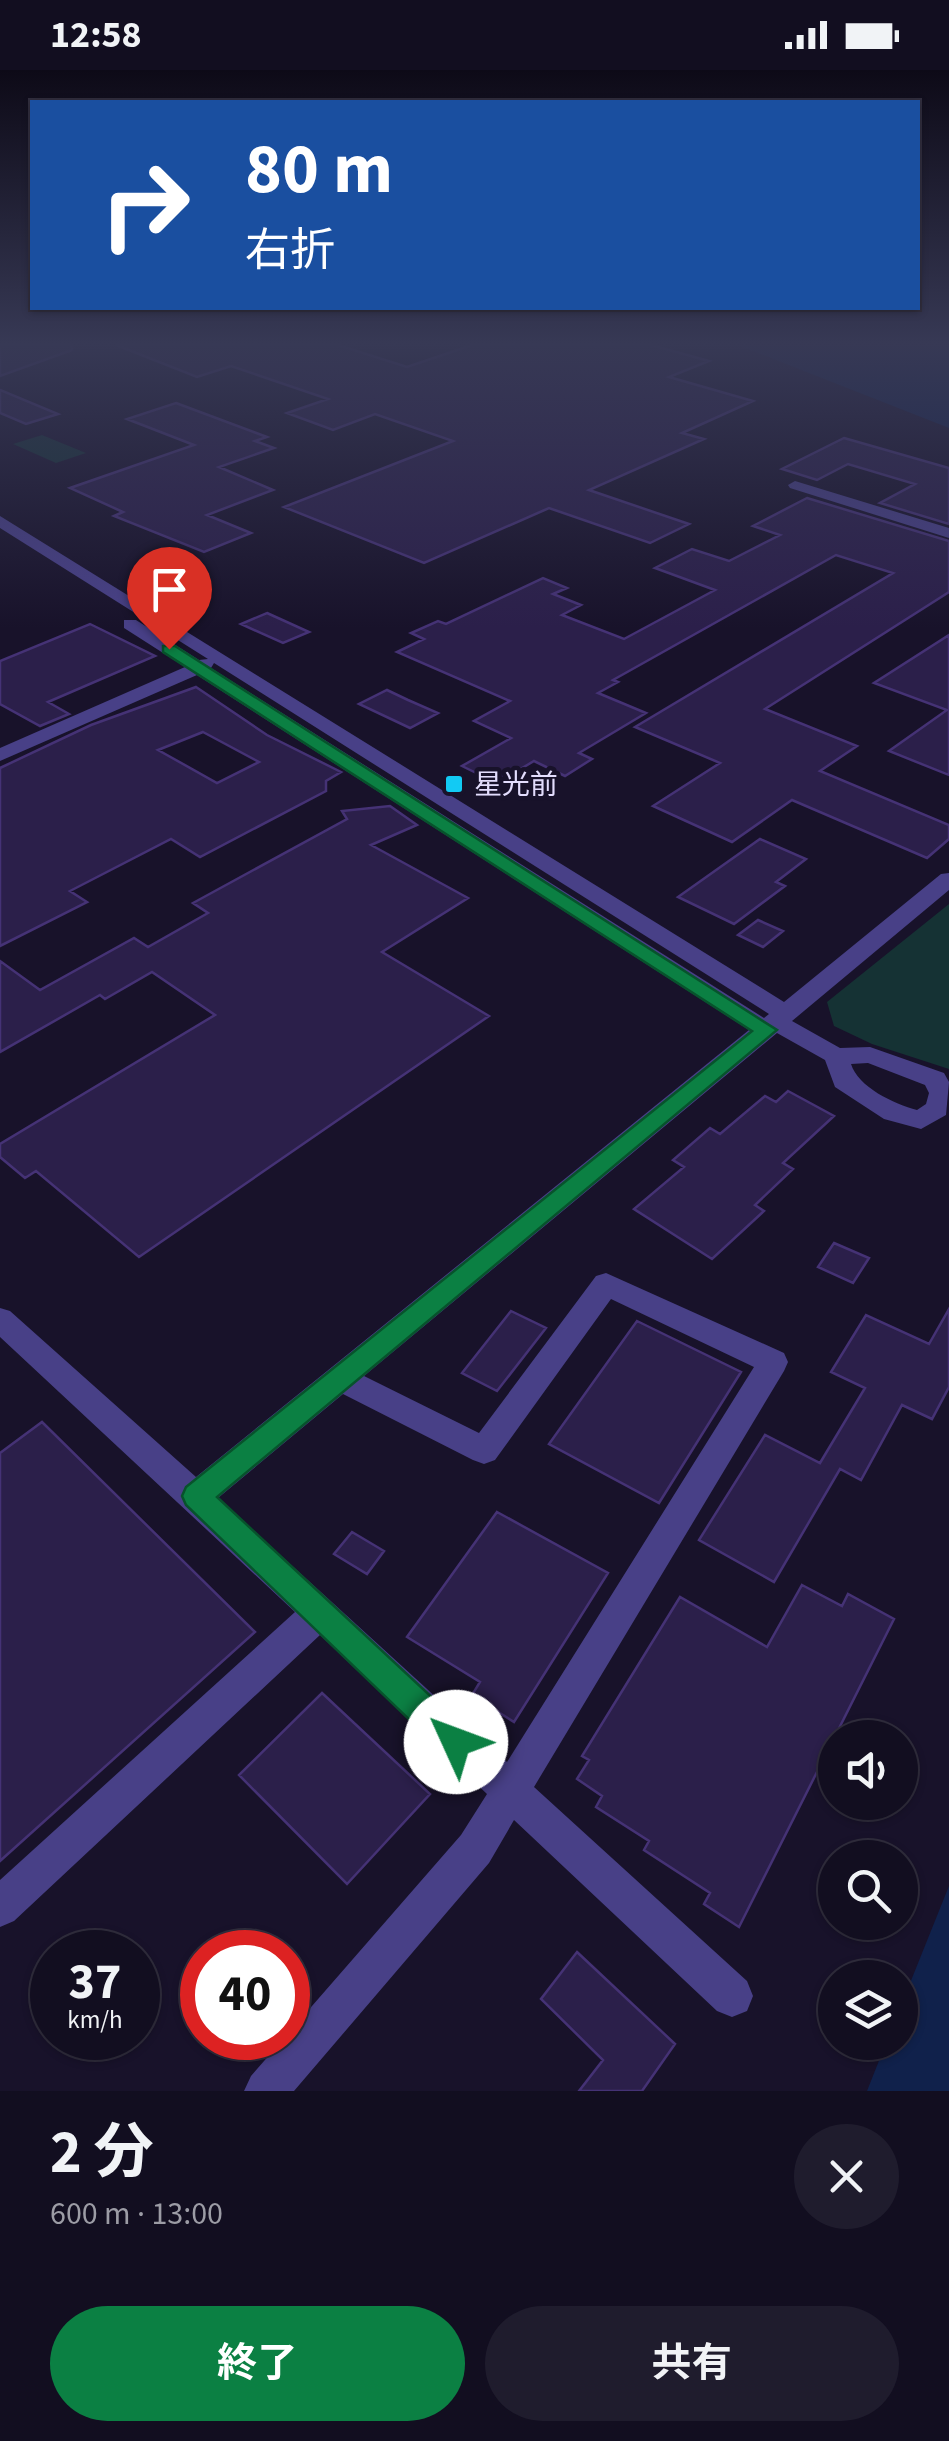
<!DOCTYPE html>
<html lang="ja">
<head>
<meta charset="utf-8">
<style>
	body { margin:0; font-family:"Source Sans 3","Noto Sans JP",sans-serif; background:#1f1c2d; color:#f1f3f6; height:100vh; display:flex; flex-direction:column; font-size:38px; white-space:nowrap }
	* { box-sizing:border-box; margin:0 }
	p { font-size:32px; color:#9c9ca5 }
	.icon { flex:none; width:55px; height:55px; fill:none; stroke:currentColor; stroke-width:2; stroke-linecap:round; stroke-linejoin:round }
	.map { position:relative; height:2021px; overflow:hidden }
	.panel { display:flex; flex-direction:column; background:#120e20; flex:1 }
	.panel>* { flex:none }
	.top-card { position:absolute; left:30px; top:30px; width:890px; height:210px; border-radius:0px; box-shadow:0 2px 8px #0004,0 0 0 2px #312e3e; background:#1a4fa0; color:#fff; overflow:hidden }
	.controls { position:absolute; left:818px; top:1650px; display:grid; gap:20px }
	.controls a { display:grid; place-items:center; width:100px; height:100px; border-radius:50%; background:#120e20; box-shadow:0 2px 8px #0004,0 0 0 2px #312e3e; font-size:50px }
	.speed { position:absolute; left:30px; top:1860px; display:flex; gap:20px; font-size:50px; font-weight:700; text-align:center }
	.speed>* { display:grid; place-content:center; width:130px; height:130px; border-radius:50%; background:#120e20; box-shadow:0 2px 8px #0004,0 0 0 2px #312e3e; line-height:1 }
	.speed small { font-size:25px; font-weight:400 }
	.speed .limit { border:15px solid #d22; background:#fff; color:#111 }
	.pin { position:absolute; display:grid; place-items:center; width:85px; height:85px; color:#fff; margin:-102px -42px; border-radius:50% 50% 50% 0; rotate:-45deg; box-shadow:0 0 10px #0007 }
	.pin .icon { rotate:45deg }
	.me { position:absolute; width:110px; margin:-55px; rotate:313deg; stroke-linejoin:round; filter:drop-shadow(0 0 8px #0008) }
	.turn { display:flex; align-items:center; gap:35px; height:210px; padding:0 50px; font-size:45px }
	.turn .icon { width:130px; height:130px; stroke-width:2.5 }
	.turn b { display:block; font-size:70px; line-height:85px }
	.round { display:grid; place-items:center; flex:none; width:105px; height:105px; border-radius:52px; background:#1f1c2d }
	.headline { display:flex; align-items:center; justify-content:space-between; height:170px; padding:0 50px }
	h1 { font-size:60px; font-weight:700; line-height:75px }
	.primary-button { display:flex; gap:20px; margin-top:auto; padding:20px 50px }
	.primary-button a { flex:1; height:115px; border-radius:60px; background:#0b8043; color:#fff; font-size:40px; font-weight:700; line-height:115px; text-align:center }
	.primary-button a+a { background:#1f1c2d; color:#f1f3f6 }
	.status { display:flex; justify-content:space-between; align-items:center; height:70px; padding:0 50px; background:#120e20; direction:ltr }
	.status svg { height:28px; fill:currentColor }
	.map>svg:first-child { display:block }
	.green { fill:#153234 }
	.water { fill:#10214b }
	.building { fill:#2b1f4a; stroke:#453275; stroke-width:2.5; fill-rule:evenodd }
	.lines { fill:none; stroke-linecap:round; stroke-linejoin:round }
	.minor { fill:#484087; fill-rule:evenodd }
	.route { fill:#0b8043; stroke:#07532c; stroke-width:2.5 }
	.poi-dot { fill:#12caf4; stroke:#18122a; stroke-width:4 }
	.labels { text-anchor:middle; stroke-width:9; stroke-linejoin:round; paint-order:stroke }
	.far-poi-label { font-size:28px; fill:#e3ddfd; stroke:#18122a; text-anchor:start }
</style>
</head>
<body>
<div class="status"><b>12:58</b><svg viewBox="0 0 49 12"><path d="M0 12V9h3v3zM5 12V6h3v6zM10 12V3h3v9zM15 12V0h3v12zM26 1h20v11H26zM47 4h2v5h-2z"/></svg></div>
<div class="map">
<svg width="949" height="2021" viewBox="0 0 949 2021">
	<rect width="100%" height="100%" fill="#18122a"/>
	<!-- green -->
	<path class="green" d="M 42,365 L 86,383 L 56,393 L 13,374 Z
		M 949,834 L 949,999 L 872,974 L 834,956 L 827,932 Z"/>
	<!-- water -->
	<path class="water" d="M 738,275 L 949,275 L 949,358 Z
		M 949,1816 L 949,2021 L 867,2021 L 886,1973 L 900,1972 L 900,1938 Z"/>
	<!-- building -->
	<path class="building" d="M 0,275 L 72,275 L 72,280 L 0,306 Z
		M 116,275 L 338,275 L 407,297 L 472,275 L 651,275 L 709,291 L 669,307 L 753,331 L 682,363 L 704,369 L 589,420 L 689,454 L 650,473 L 549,438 L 424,493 L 284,437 L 453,371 L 375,344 L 333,360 L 287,343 L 328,329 L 231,296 L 197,307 Z
		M 0,320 L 58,344 L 26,354 L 0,343 Z
		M 176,333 L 267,367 L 255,371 L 274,378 L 219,397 L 273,420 L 207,445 L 251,463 L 204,482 L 114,446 L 123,442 L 70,418 L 194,375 L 127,349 Z
		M 844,368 L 949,398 L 949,454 L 880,433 L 915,414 L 848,394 L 817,410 L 782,399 Z
		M 807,428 L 949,471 L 949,522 L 765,639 L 857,676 L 820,701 L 949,755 L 949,769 L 927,788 L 792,730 L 732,772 L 653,736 L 720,693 L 635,657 L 893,503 L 836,485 L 613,610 L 618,612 L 598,623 L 646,643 L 579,683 L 592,689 L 565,706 L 534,691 L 497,713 L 462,696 L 511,668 L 474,651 L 510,631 L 397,582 L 424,569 L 411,563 L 438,551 L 446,554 L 543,508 L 567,518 L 553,524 L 581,535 L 562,545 L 624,569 L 715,520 L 655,498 L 692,479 L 729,491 L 780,465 L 753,456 Z
		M 267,543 L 309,562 L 283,573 L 241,554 Z
		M 90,554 L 155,586 L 48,632 L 69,644 L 40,656 L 0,634 L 0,591 Z
		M 949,565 L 949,705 L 889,681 L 947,640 L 874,613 Z
		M 196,617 L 267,665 L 341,702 L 326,711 L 326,721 L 200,787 L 171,769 L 70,821 L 87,832 L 0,876 L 0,698 L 91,655 ZM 203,662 L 259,692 L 217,713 L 158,680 Z
		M 387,620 L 408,630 L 438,643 L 410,658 L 359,634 Z
		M 390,736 L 417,755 L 371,775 L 468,828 L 382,882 L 489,946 L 139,1187 L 36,1101 L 25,1108 L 0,1087 L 0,1074 L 215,945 L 152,902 L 105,929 L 100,925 L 0,982 L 0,891 L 40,920 L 134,868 L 148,877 L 208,843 L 193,833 L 347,749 L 342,741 Z
		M 760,769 L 806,789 L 776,812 L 785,816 L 734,854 L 678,827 Z
		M 758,850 L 783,861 L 763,877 L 738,865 Z
		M 788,1021 L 834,1046 L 783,1093 L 793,1099 L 755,1135 L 764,1141 L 712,1189 L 634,1139 L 684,1097 L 673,1090 L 710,1058 L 720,1064 L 765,1026 L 776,1032 Z
		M 834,1173 L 869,1188 L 853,1213 L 818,1197 Z
		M 949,1239 L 949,1317 L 932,1349 L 902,1335 L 861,1410 L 840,1399 L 774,1512 L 699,1470 L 765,1365 L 820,1393 L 865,1318 L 831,1302 L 866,1245 L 929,1274 Z
		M 511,1241 L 546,1258 L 497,1321 L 462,1303 Z
		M 637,1251 L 741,1302 L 659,1433 L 549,1374 Z
		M 42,1352 L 255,1562 L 0,1791 L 0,1383 Z
		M 497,1442 L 608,1503 L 514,1652 L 472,1625 L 480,1612 L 407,1567 Z
		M 352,1462 L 384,1481 L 367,1504 L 334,1484 Z
		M 802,1515 L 842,1536 L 848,1524 L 894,1549 L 739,1857 L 704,1834 L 710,1823 L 644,1780 L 649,1771 L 596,1737 L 602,1726 L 577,1709 L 589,1690 L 582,1686 L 680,1527 L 767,1577 Z
		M 322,1623 L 430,1724 L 347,1814 L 239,1705 Z
		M 577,1882 L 675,1974 L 642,2021 L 579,2021 L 603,1990 L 541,1929 Z"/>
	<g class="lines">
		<!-- minor -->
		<path class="minor" d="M 795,411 L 949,458 L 949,468 L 790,418 L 788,415 Z
			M 0,446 L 784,932 L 941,804 L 949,803 L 949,820 L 792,951 L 840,978 L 870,977 L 944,1003 L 949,1012 L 946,1045 L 921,1059 L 884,1049 L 835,1017 L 825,990 L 777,963 L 364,1306 L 479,1363 L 596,1206 L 606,1203 L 784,1283 L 788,1292 L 784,1301 L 534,1717 L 747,1911 L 753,1926 L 747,1941 L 732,1947 L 717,1941 L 514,1750 L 489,1793 L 294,2021 L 244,2021 L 251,2006 L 461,1765 L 487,1724 L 320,1565 L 14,1851 L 0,1857 L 0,1810 L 295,1542 L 0,1267 L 0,1238 L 10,1241 L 196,1407 L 749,960 L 197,605 L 0,691 L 0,678 L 185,597 L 124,558 L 124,550 L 136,550 L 199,590 L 208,589 L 0,458 ZM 214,593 L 769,944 L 764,948 L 211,598 ZM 868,993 L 925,1015 L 929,1023 L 926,1034 L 917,1040 C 894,1034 858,1017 851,994 ZM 611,1229 L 754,1297 L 507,1692 L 218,1428 L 343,1324 L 473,1390 L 484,1394 L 495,1390 Z"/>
	</g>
	<!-- sky -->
	<linearGradient id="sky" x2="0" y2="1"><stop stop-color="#0d0a17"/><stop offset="0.49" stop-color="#373955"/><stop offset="1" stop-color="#373955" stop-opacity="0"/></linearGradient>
	<rect width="949" height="558" fill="url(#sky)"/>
	<!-- route -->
	<path class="route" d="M 163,576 L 175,576 L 777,960 L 217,1427 L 467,1660 L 472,1672 L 467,1683 L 456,1688 L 444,1683 L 186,1435 L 182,1426 L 186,1417 L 752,961 L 163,582 Z"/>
	<!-- markers -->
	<rect class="poi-dot" x="444" y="704" width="20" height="20" rx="5"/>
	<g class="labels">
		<!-- far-poi labels -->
		<g class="far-poi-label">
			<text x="474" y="724">星光前</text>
		</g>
	</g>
</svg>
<div class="controls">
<a><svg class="icon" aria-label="sound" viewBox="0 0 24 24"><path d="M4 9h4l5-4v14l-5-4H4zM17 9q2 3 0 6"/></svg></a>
<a><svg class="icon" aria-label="search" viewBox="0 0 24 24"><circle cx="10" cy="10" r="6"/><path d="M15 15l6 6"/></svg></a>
<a><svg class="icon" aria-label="layers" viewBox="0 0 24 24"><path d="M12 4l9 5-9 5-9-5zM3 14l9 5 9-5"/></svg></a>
</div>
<div class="speed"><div>37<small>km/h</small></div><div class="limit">40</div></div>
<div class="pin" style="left:169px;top:579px;background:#d93025"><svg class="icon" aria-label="arrive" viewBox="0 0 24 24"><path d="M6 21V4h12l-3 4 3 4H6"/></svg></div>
<svg class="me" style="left:456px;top:1672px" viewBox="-20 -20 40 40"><circle r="19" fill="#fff"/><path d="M0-13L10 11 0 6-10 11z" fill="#0b8043"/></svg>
<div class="top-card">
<div class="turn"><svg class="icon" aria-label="right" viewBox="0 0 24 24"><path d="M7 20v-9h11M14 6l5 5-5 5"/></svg><div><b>80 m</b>右折</div></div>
</div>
</div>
<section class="panel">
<div class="headline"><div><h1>2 分</h1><p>600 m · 13:00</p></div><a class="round"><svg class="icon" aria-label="close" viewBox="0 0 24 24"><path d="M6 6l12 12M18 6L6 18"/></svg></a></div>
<div class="primary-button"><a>終了</a><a>共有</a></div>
</section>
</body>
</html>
